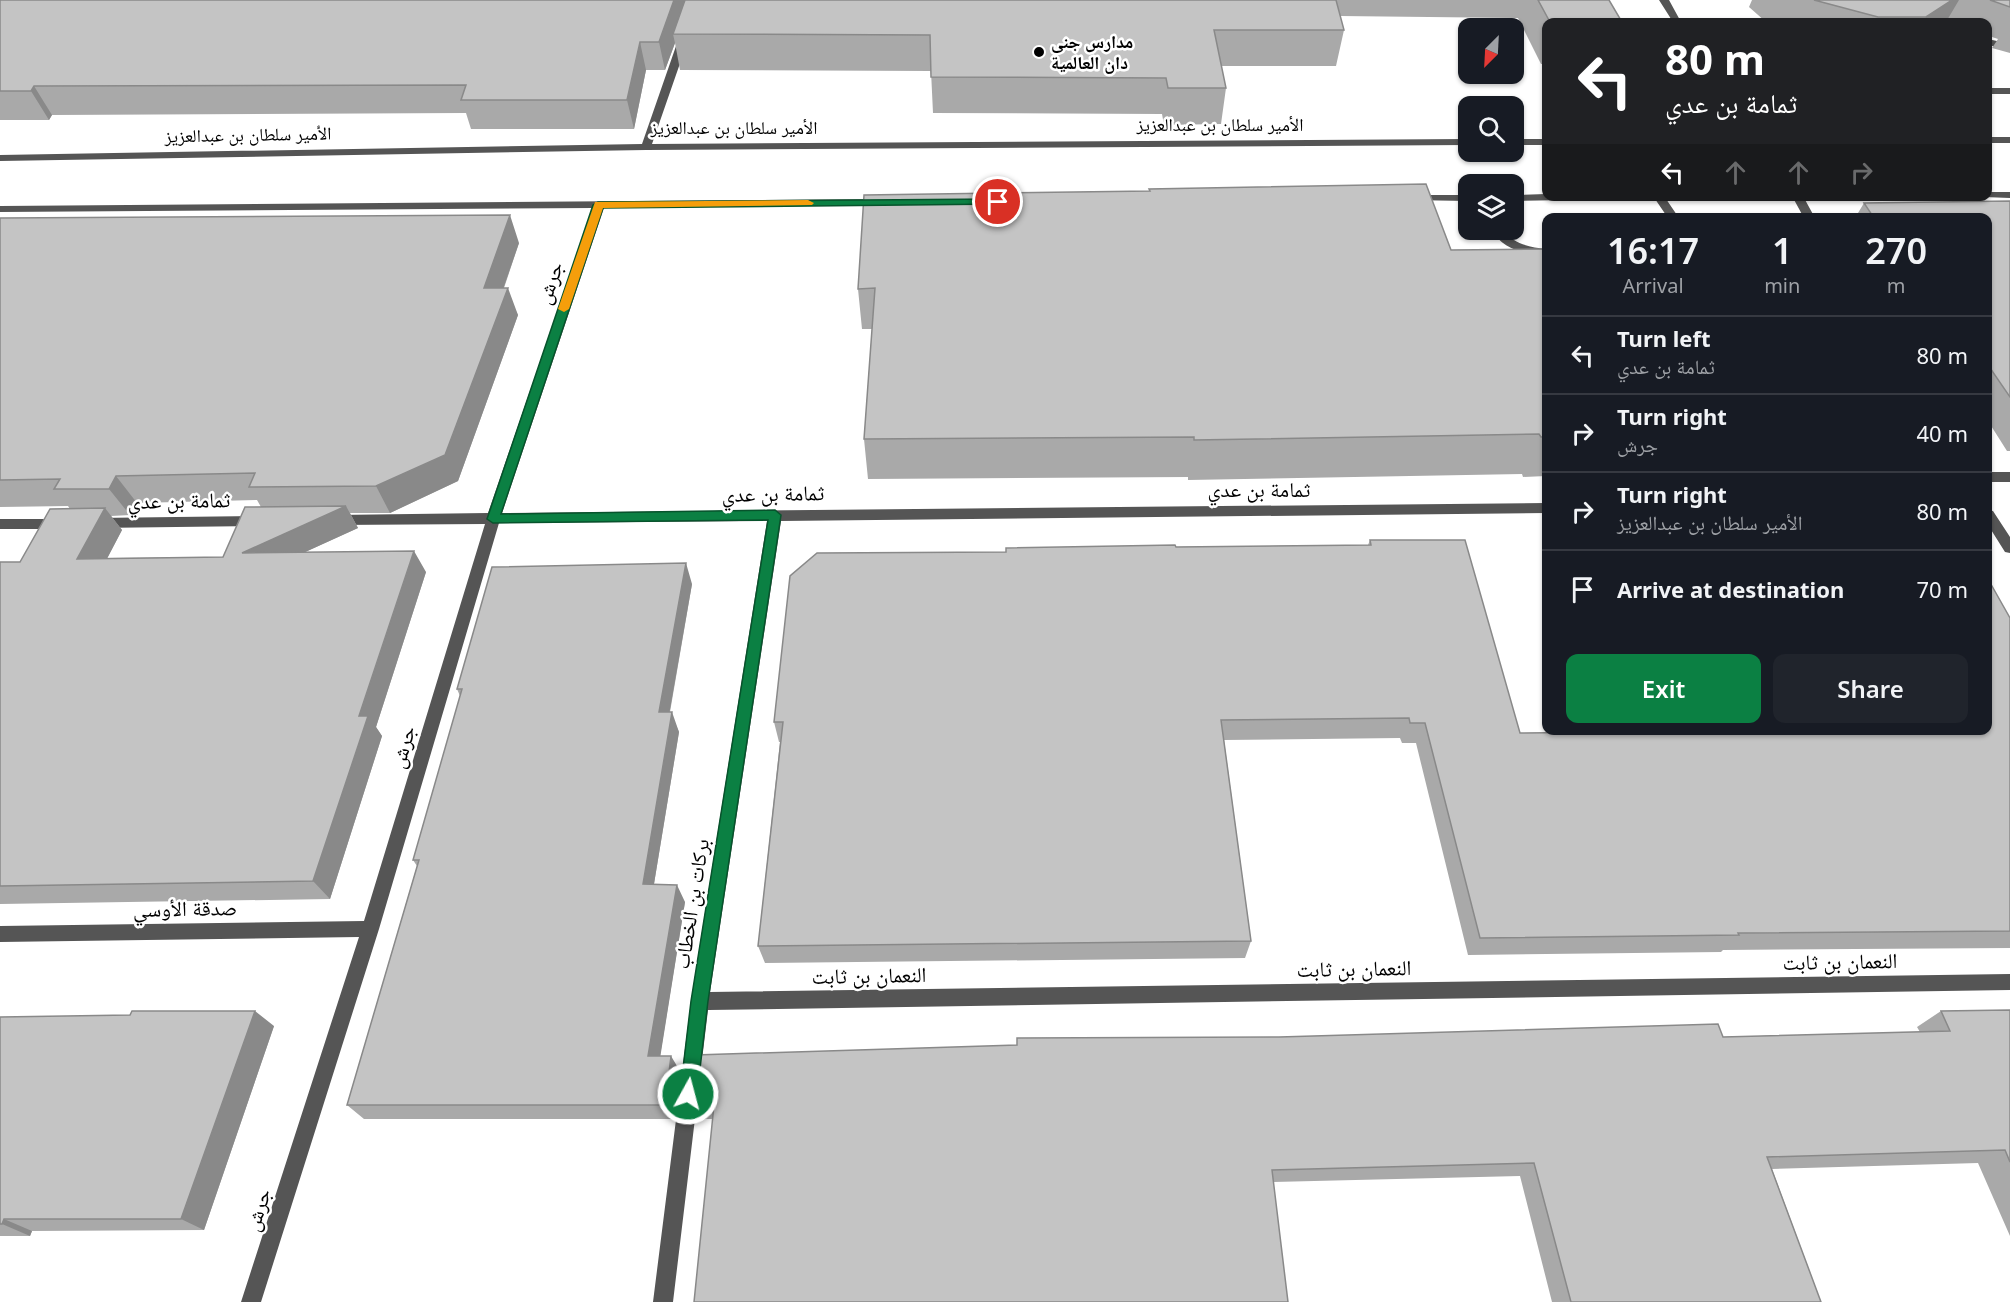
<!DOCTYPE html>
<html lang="en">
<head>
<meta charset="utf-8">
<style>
	body { margin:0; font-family:"Noto Sans","Noto Naskh Arabic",sans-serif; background:#20242c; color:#f1f3f6; height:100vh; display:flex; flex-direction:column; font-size:22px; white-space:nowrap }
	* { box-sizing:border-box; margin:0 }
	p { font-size:20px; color:#9ea1a6 }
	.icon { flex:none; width:33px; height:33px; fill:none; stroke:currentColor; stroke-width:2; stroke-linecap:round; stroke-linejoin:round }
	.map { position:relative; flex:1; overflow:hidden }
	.details { position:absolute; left:1542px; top:213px; width:450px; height:522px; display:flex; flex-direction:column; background:#171b24; border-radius:12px; box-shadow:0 2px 4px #0004 }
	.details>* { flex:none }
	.banner { position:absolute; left:1542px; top:18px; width:450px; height:183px; border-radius:12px; box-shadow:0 2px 4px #0004; background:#202124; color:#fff; overflow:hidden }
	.needle { width:39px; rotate:204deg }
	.controls { position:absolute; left:1458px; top:18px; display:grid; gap:12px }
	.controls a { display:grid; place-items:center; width:66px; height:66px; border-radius:12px; background:#171b24; box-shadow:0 2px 4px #0004; font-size:30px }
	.pin { position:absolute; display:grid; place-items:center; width:51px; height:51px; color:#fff; margin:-26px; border:3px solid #fff; border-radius:50%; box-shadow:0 2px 6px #0007 }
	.me { position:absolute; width:66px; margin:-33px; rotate:7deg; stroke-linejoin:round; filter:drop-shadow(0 0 4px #0008) }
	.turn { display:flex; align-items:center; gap:21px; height:126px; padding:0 24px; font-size:27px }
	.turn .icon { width:78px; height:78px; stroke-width:2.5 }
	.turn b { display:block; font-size:42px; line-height:51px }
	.lanes { display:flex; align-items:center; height:57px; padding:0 24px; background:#0003; justify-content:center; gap:30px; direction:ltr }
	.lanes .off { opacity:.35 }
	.eta { display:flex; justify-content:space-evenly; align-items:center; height:102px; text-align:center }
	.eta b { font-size:36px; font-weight:600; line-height:42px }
	.cta { display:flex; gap:12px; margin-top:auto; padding:12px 24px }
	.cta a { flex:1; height:69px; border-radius:12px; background:#0b8043; color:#fff; font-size:24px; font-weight:600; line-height:69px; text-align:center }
	.cta a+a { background:#20242c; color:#f1f3f6 }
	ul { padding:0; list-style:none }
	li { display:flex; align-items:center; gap:18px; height:78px; padding:0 24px; border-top:2px solid #363941 }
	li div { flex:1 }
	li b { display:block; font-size:22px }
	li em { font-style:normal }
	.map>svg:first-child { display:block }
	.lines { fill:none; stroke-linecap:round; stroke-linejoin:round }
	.minor { fill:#555; fill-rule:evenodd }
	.wall { fill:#a9a9a9; fill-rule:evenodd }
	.shaded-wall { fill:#898989 }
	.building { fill:#c4c4c4; stroke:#898989; stroke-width:1.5 }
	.route { fill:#0b8043; stroke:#07532c; stroke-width:1.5 }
	.slow { fill:#f59e0b }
	.poi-dot { fill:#000; stroke:#fff; stroke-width:2 }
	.labels { text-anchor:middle; stroke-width:5; stroke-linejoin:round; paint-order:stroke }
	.far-poi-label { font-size:18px; font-weight:bold; fill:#000; stroke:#fff; text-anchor:start }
	.far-street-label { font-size:18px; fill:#000; stroke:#fff }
	.street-label { font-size:21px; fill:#000; stroke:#fff }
</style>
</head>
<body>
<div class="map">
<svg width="2010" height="1302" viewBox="0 0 2010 1302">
	<rect width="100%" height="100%" fill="#fff"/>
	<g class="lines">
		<!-- minor -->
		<path class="minor" d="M 692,0 L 702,0 L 652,144 L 1468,139 L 1468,145 L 646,150 L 0,161 L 0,155 L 642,144 Z
			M 1659,0 L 1669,0 L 1681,22 L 1673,22 Z
			M 1988,39 L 2010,44 L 2010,50 L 1988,45 Z
			M 1988,88 L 2010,88 L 2010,94 L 1988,94 Z
			M 1988,137 L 2010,137 L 2010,143 L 1988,143 Z
			M 1514,139 L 1546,139 L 1546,145 L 1514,145 Z
			M 1988,192 L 2010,192 L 2010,198 L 1984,197 L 1988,196 Z
			M 1546,194 L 1546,196 L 1632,196 L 1627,199 L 1514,201 L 1514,195 Z
			M 1413,195 L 1468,195 L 1468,201 L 1409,200 L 1407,198 Z
			M 1653,196 L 1664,196 L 1679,218 L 1668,218 Z
			M 1792,196 L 1803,196 L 1815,218 L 1804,218 Z
			M 882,199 L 888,202 L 886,204 L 604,208 L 502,513 L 1546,503 L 1546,513 L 781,521 L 710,992 L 2010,974 L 2010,990 L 708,1010 L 673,1302 L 653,1302 L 691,1001 L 767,521 L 499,523 L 379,929 L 261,1302 L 241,1302 L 359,937 L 0,942 L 0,926 L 364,921 L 485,524 L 336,525 L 329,520 L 336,515 L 488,513 L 593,208 L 0,212 L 0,206 Z
			M 1492,230 L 1503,230 C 1514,244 1529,247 1546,249 L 1546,255 C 1525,255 1502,249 1492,230 Z
			M 1988,472 L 2010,472 L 2010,482 L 1988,482 Z
			M 1988,510 L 1993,511 L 2010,537 L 2010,553 L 2005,552 L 1988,525 Z
			M 258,516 L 265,521 L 258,526 L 96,528 L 89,523 L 96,518 Z
			M 0,519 L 60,519 L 67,524 L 60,529 L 0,529 Z"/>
	</g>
	<!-- wall -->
	<path class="wall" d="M 0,0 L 1609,0 L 1622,22 L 1546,22 L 1546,64 L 1541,64 L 1518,18 L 1340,16 L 1344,30 L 1336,66 L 1221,66 L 1226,88 L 1221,124 L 1164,125 L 1162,114 L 933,113 L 931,71 L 680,70 L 675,43 L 665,70 L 646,70 L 634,129 L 471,129 L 466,113 L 52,115 L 49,120 L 0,120 Z
		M 1752,0 L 2010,0 L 2010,53 L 1992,48 L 1998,39 L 1992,37 L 1988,44 L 1988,22 L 1766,22 L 1749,7 Z
		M 1149,189 L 1451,250 L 1546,249 L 1546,476 L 1523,477 L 1522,474 L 1188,480 L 1188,477 L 868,479 L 864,439 L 872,329 L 862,329 L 858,289 L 1149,191 Z
		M 2010,201 L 2010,451 L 2007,451 L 1988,421 L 1988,218 L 1855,218 L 1864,203 Z
		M 0,218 L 519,243 L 504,288 L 518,315 L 458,481 L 390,513 L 350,513 L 358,528 L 305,552 L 426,572 L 376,727 L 382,736 L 330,899 L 0,904 L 0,562 L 20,562 L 70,509 L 68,506 L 0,507 ZM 257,500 L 261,507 L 223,557 L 107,558 L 122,530 L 111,516 L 130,515 L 137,503 Z
		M 1370,540 L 1520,733 L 1596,732 L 1596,730 L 1988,730 L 2010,618 L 2010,948 L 1723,950 L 1721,952 L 1468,955 L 1416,743 L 1402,743 L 1400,738 L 1224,740 L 1251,941 L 1245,958 L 765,963 L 758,946 L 780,742 L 779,742 L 774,722 L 1176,547 L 1368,545 Z
		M 692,584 L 670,712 L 679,732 L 654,884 L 685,902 L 660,1056 L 680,1071 L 674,1119 L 364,1119 L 347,1105 L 417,866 L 413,860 L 460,696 L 457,689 Z
		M 2010,1010 L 2010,1236 L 1978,1163 L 1772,1169 L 1821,1302 L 1552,1302 L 1520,1176 L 1273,1182 L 713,1119 L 697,1119 L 689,1105 L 1723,1037 L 1920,1032 L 1917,1027 L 1941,1011 Z
		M 0,1017 L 274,1026 L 204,1230 L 32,1231 L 30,1236 L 0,1236 Z"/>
	<!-- shaded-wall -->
	<path class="shaded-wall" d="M 674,0 L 690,0 L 673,34 L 675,43 L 665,70 L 659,42 Z
		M 1952,0 L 1959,0 L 1946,22 L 1923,22 L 1926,17 Z
		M 640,42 L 646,70 L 634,129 L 627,100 Z
		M 34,86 L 52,115 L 49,120 L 31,91 Z
		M 510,215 L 519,243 L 494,315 L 484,288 Z
		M 508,288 L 518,315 L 458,481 L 390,513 L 376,486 Z
		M 116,476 L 137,503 L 130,515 L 109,489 Z
		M 346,506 L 358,528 L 257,574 L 242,553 Z
		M 105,508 L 122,530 L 96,580 L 77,559 Z
		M 414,551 L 426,572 L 376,727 L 382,736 L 330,899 L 313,881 L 359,716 Z
		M 686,563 L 692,584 L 666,732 L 659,712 Z
		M 672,712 L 679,732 L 651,902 L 643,884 Z
		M 677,885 L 685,902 L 658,1071 L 648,1056 Z
		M 255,1011 L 274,1026 L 204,1230 L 181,1219 Z
		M 671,1056 L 680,1071 L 674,1119 L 665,1105 Z
		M 4,1219 L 32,1231 L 30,1236 L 2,1224 Z"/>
	<!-- building -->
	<path class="building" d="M 0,0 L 674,0 L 659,42 L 640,42 L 627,100 L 461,100 L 466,85 L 34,86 L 31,91 L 0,91 Z
		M 685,0 L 1336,0 L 1344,30 L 1214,30 L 1226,88 L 1168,88 L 1166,78 L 931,77 L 930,35 L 673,34 Z
		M 1538,0 L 1609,0 L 1622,22 L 1550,22 Z
		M 1814,0 L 1952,0 L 1926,17 L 1878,17 Z
		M 1990,0 L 2010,0 L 2010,7 Z
		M 1426,184 L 1451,250 L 1546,249 L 1546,437 L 1541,437 L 1539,434 L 1194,440 L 1194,437 L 864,439 L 875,288 L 858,289 L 864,195 L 1150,191 L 1149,189 Z
		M 2010,201 L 2010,397 L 1988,365 L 1988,218 L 1874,218 L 1864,203 Z
		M 510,215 L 484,288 L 508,288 L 445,455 L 376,486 L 249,487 L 255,473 L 116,476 L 109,489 L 54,489 L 60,479 L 0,480 L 0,218 Z
		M 346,506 L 242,553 L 414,551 L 359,716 L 368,716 L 313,881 L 0,886 L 0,562 L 20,562 L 50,509 L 105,508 L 77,559 L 223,557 L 245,507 Z
		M 1370,540 L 1465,540 L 1520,733 L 1616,732 L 1615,730 L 1988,730 L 1988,579 L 2010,618 L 2010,931 L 1738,933 L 1739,935 L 1480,938 L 1425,723 L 1410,723 L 1409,718 L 1221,720 L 1251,941 L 758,946 L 783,722 L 774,722 L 790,576 L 817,553 L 1006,552 L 1006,548 L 1175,545 L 1176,547 L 1371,545 Z
		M 686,563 L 659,712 L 672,712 L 643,884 L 677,885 L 648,1056 L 671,1056 L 665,1105 L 347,1105 L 419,860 L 413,860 L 462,689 L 457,689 L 492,567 Z
		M 2010,1010 L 2010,1162 L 2005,1150 L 1767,1157 L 1821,1302 L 1571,1302 L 1534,1163 L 1272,1170 L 1288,1302 L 694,1302 L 714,1105 L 689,1105 L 695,1055 L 1017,1045 L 1017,1038 L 1279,1037 L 1718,1024 L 1723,1037 L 1950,1031 L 1941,1011 Z
		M 132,1011 L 255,1011 L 181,1219 L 4,1219 L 2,1224 L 0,1224 L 0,1017 L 130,1015 Z"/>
	<!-- route -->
	<path class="route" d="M 998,199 L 1003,202 L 1002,204 L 603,208 L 501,514 L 775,510 L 781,515 L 708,1001 L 697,1094 L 694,1100 L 688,1102 L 682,1100 L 680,1094 L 691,1001 L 768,520 L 493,523 L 487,519 L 593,205 L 598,202 Z"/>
	<!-- slow -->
	<path class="slow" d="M 808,200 L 814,203 L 812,205 L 603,208 L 569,309 L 564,312 L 558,309 L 595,202 Z"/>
	<!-- markers -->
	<circle class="poi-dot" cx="1039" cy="52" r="6"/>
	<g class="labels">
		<!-- far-poi labels -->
		<g class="far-poi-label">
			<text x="1051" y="48">مدارس جنى<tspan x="1051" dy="21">دان العالمية</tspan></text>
		</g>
		<!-- far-street labels -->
		<g class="far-street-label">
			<text x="1220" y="131">الأمير سلطان بن عبدالعزيز</text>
			<text x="734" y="134">الأمير سلطان بن عبدالعزيز</text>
			<text transform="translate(248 135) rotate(-1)" y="6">الأمير سلطان بن عبدالعزيز</text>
		</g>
		<!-- street labels -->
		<g class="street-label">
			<text transform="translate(550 283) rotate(-71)" y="7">جرش</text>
			<text x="1259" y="497">ثمامة بن عدي</text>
			<text transform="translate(773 494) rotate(-1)" y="7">ثمامة بن عدي</text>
			<text transform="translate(179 501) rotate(-1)" y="7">ثمامة بن عدي</text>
			<text transform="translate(403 747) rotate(-73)" y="7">جرش</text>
			<text transform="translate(692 904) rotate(-81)" y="7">بركات بن الخطاب</text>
			<text transform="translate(185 909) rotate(-1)" y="7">صدقة الأوسي</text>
			<text transform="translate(1840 962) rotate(-1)" y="7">النعمان بن ثابت</text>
			<text transform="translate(1354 969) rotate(-1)" y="7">النعمان بن ثابت</text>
			<text transform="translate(869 976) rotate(-1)" y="7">النعمان بن ثابت</text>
			<text transform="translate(258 1210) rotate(-72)" y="7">جرش</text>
		</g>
	</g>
</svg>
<div class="controls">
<a><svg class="needle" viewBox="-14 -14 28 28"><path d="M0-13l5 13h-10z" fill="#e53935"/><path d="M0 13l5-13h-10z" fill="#9ea1a6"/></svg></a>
<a><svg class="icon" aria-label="search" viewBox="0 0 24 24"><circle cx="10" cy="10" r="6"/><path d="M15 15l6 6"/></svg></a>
<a><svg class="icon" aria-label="layers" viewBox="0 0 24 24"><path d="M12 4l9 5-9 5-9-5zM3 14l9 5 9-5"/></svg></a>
</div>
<div class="pin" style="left:998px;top:202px;background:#d93025"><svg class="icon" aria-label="arrive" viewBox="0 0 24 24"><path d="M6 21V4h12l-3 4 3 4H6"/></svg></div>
<svg class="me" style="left:688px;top:1094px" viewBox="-20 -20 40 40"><circle r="17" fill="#0b8043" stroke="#fff" stroke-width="3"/><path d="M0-11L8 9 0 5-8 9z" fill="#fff"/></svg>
<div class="banner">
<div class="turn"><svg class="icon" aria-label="left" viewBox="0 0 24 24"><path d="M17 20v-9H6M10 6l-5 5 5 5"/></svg><div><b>80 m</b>ثمامة بن عدي</div></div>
<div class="lanes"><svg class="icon" aria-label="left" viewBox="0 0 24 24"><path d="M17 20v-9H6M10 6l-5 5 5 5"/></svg><svg class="icon off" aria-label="ahead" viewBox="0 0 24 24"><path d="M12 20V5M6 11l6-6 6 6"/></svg><svg class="icon off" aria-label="ahead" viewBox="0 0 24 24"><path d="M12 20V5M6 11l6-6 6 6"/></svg><svg class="icon off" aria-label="right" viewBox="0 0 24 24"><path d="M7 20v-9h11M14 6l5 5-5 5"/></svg></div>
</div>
<section class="details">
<div class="eta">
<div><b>16:17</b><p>Arrival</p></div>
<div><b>1</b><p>min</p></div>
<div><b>270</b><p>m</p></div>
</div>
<ul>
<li><svg class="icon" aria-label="left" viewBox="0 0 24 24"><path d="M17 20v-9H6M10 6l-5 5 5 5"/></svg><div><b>Turn left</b><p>ثمامة بن عدي</p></div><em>80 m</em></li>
<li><svg class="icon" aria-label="right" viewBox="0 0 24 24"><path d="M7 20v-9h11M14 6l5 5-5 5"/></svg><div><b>Turn right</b><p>جرش</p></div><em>40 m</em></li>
<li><svg class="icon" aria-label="right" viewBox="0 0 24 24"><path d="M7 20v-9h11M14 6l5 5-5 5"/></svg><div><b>Turn right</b><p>الأمير سلطان بن عبدالعزيز</p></div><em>80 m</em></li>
<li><svg class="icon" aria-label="arrive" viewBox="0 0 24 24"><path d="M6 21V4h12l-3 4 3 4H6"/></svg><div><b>Arrive at destination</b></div><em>70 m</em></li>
</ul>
<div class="cta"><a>Exit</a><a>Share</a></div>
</section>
</div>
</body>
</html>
